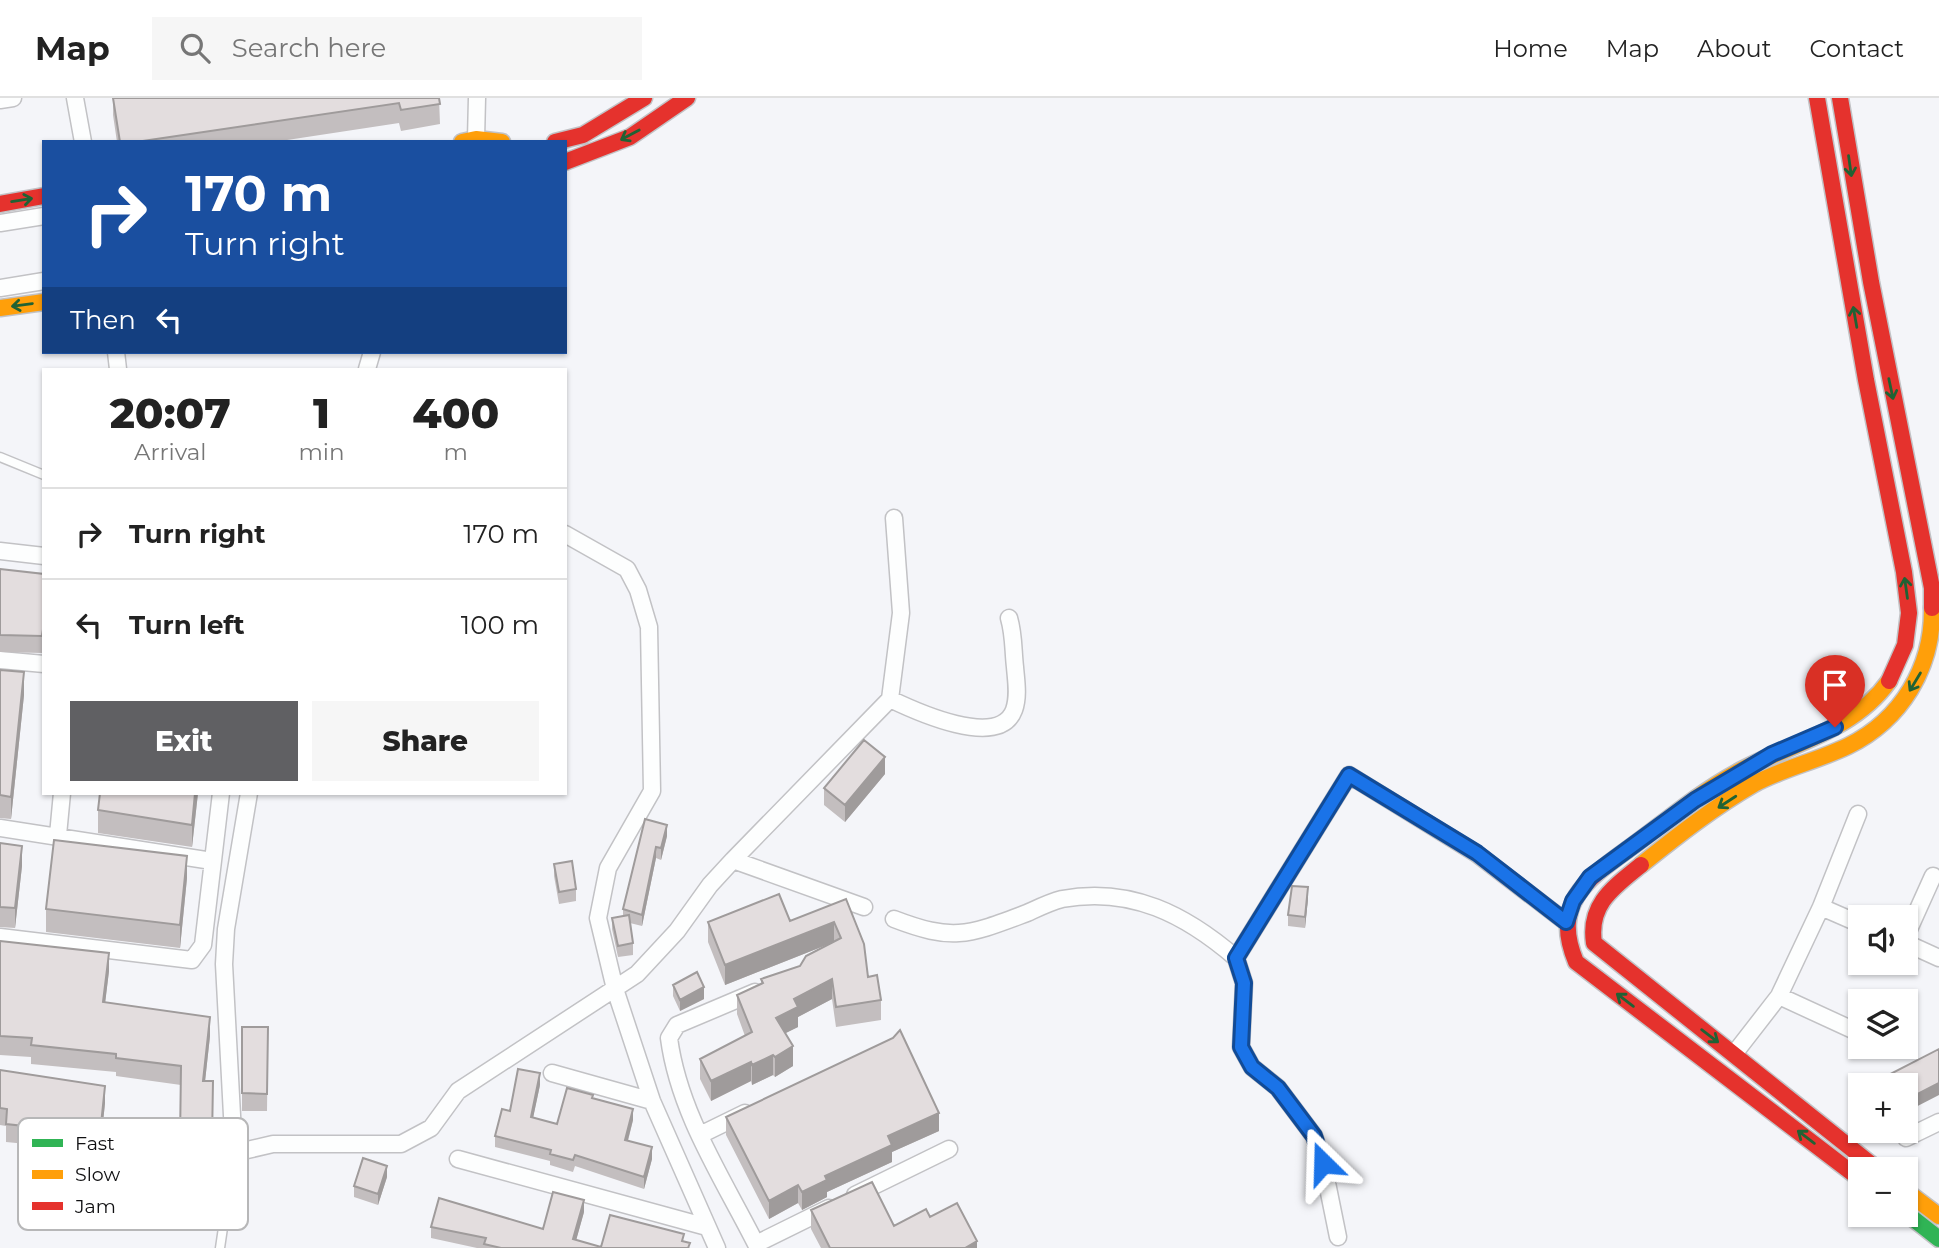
<!DOCTYPE html>
<html lang="en">
<head>
<meta charset="utf-8">
<style>
	body { margin:0; font-family:Montserrat,sans-serif; background:#f6f6f6; color:#222; height:100vh; display:flex; flex-direction:column; font-size:26px; white-space:nowrap }
	* { box-sizing:border-box; margin:0 }
	p { font-size:23px; color:#767676 }
	.icon { flex:none; width:38px; height:38px; fill:none; stroke:currentColor; stroke-width:2; stroke-linecap:round; stroke-linejoin:round }
	.map { position:relative; flex:1; overflow:hidden }
	.side { position:absolute; left:42px; top:270px; width:525px; height:427px; display:flex; flex-direction:column; background:#fff; border-radius:0px; box-shadow:0 2px 5px #0004 }
	.side>* { flex:none }
	.banner { position:absolute; left:42px; top:42px; width:525px; height:214px; border-radius:0px; box-shadow:0 2px 5px #0004; background:#1a4fa0; color:#fff; overflow:hidden }
	.buttons { position:absolute; left:1848px; top:807px; display:grid; gap:14px }
	.buttons a { display:grid; place-items:center; width:70px; height:70px; border-radius:0px; background:#fff; box-shadow:0 2px 5px #0004; font-size:35px }
	.pin { position:absolute; display:grid; place-items:center; width:60px; height:60px; color:#fff; margin:-72px -30px; border-radius:50% 50% 50% 0; rotate:-45deg; box-shadow:0 0 7px #0007 }
	.pin .icon { rotate:45deg }
	.me { position:absolute; width:77px; margin:-38px; rotate:338deg; stroke-linejoin:round; filter:drop-shadow(0 0 5px #0008) }
	.turn { display:flex; align-items:center; gap:24px; height:147px; padding:0 28px; font-size:32px }
	.turn .icon { width:91px; height:91px; stroke-width:2.5 }
	.turn b { display:block; font-size:49px; line-height:60px }
	.then { display:flex; align-items:center; height:66px; padding:0 28px; background:#0003; gap:14px; font-size:26px }
	.eta { display:flex; justify-content:space-evenly; align-items:center; height:119px; text-align:center }
	.eta b { font-size:42px; font-weight:800; line-height:49px }
	.button { display:flex; gap:14px; margin-top:auto; padding:14px 28px }
	.button a { flex:1; height:80px; border-radius:0px; background:#606063; color:#fff; font-size:28px; font-weight:800; line-height:80px; text-align:center }
	.button a+a { background:#f6f6f6; color:#222 }
	ul { padding:0; list-style:none }
	li { display:flex; align-items:center; gap:21px; height:91px; padding:0 28px; border-top:2px solid #e0e0e0 }
	li div { flex:1 }
	li b { display:block; font-size:26px }
	li em { font-style:normal }
	header { display:flex; align-items:center; gap:42px; box-sizing:border-box; height:98px; padding:0 35px; background:#fff; border-bottom:2px solid #e0e0e0 }
	header strong { font-size:33px }
	nav { display:flex; gap:38px; margin-inline-start:auto; font-size:24px }
	.search { width:490px; height:63px; background:#f6f6f6; display:flex; align-items:center; gap:18px; box-sizing:border-box; padding:0 24px; border-radius:0px; color:#767676; font-size:26px }
	.map>svg:first-child { display:block }
	.lines { fill:none; stroke-linecap:round; stroke-linejoin:round }
	.lane-casing { stroke:#c2c2c5; stroke-width:11 }
	.street-casing { stroke:#c2c2c5; stroke-width:19 }
	.fast-casing { stroke:#c2c2c5; stroke-width:19 }
	.slow-casing { stroke:#c2c2c5; stroke-width:19 }
	.jam-casing { stroke:#c2c2c5; stroke-width:19 }
	.lane { stroke:#fdfefe; stroke-width:8 }
	.street { stroke:#fdfefe; stroke-width:16 }
	.fast { stroke:#30b455; stroke-width:16 }
	.slow { stroke:#ff9f0a; stroke-width:16 }
	.jam { stroke:#e5322d; stroke-width:16 }
	.wall { fill:#c3bebf }
	.shaded-wall { fill:#9f9b9b }
	.building { fill:#e3ddde; stroke:#9f9b9b; stroke-width:2 }
	.oneway { stroke:#206234 }
	.route-casing { stroke:#114b97; stroke-width:18 }
	.route { stroke:#1a73e8; stroke-width:12 }
	.key { fill:#fff; stroke:#b7b7b8; stroke-width:2 }
	.key-label { font-size:19px; fill:#101012 }
</style>
</head>
<body>
<header>
<strong>Map</strong>
<div class="search"><svg class="icon" aria-label="search" viewBox="0 0 24 24"><circle cx="10" cy="10" r="6"/><path d="M15 15l6 6"/></svg>Search here</div>
<nav><a>Home</a><a>Map</a><a>About</a><a>Contact</a></nav>
</header>
<div class="map">
<svg width="1939" height="1150" viewBox="0 0 1939 1150">
	<rect width="100%" height="100%" fill="#f4f5f9"/>
	<g class="lines">
		<defs>
			<path id="lane" d="M 0,359 L 44,377
				M 220,1150 L 234,1055"/>
			<path id="street" d="M 75,0 L 83,44
				M 0,2 L 13,0
				M 476,41 L 477,0
				M 0,125 L 44,118
				M 0,190 L 44,183
				M 116,254 L 118,271
				M 367,271 L 372,254
				M 565,436 L 627,471 L 638,492 L 649,529 L 652,693 L 608,770 L 598,820 L 615,891 L 652,1003 L 717,1150
				M 0,453 L 44,458
				M 0,562 L 44,566
				M 890,601 C 915,613 999,652 1014,612 C 1019,598 1016,582 1015,569 C 1013,552 1014,537 1009,520
				M 249,695 L 226,831 L 224,866 L 234,1055 L 273,1046 L 401,1046 L 431,1030 L 458,993 L 637,876 L 677,833 L 710,787 L 733,762 L 864,809
				M 0,730 L 212,763
				M 58,737 L 62,695
				M 733,762 L 890,601 L 901,515 L 894,420
				M 1821,809 L 1860,826
				M 894,821 C 954,844 968,837 1027,815 C 1038,810 1050,804 1062,801 C 1131,788 1186,817 1236,860 L 1349,677 L 1477,756 L 1566,824
				M 1906,838 L 1933,778
				M 0,839 L 192,862 L 203,847 L 221,695
				M 1906,845 L 1939,860
				M 1236,860 L 1244,885 L 1241,949 L 1252,969 L 1278,990 L 1314,1038 L 1323,1065 L 1338,1139
				M 755,894 L 677,927 L 669,940 C 679,1016 724,1082 758,1150
				M 1779,898 L 1853,932
				M 1734,956 L 1779,898 L 1821,809 L 1858,716
				M 552,975 L 652,1003
				M 700,1037 L 745,1015
				M 1906,1040 L 1939,1024
				M 458,1061 L 707,1129
				M 855,1097 L 949,1051
				M 756,1146 L 829,1110"/>
			<path id="fast" d="M 1906,1115 L 1939,1141"/>
			<path id="slow" d="M 462,44 L 476,41 L 502,44
				M 0,210 L 44,204
				M 1627,752 C 1662,727 1697,696 1736,675 C 1788,646 1853,634 1889,583
				M 1641,767 C 1677,738 1714,709 1754,686 C 1784,670 1817,663 1848,648 C 1901,622 1933,570 1932,510
				M 1906,1093 L 1939,1118"/>
			<path id="jam" d="M 1817,0 L 1866,282 L 1904,474 L 1909,515 L 1905,547 L 1889,583
				M 1840,0 L 1871,184 L 1932,490 L 1932,510
				M 555,44 L 583,37 L 644,0
				M 565,64 L 630,39 L 687,0
				M 0,106 L 44,98
				M 1627,752 C 1584,783 1552,807 1576,864 L 1860,1081
				M 1641,767 C 1614,789 1588,806 1594,845 L 1877,1071"/>
		</defs>
		<!-- lane casing -->
		<use href="#lane" class="lane-casing"/>
		<!-- street casing -->
		<use href="#street" class="street-casing"/>
		<!-- fast casing -->
		<use href="#fast" class="fast-casing"/>
		<!-- slow casing -->
		<use href="#slow" class="slow-casing"/>
		<!-- jam casing -->
		<use href="#jam" class="jam-casing"/>
		<!-- lane -->
		<use href="#lane" class="lane"/>
		<!-- street -->
		<use href="#street" class="street"/>
		<!-- fast -->
		<use href="#fast" class="fast"/>
		<!-- slow -->
		<use href="#slow" class="slow"/>
		<!-- jam -->
		<use href="#jam" class="jam"/>
	</g>
	<!-- wall -->
	<path class="wall" d="M 113,0 L 439,0 L 440,26 L 401,33 L 399,25 L 274,44 L 117,44 L 113,17 Z
		M 0,471 L 44,476 L 42,555 L 0,554 Z
		M 0,572 L 24,597 L 11,721 L 0,720 Z
		M 885,676 L 845,724 L 824,707 L 824,690 Z
		M 100,695 L 198,695 L 192,749 L 98,735 L 98,712 Z
		M 645,721 L 667,738 L 661,762 L 656,760 L 642,828 L 630,825 L 633,845 L 633,857 L 618,859 L 612,831 L 612,820 L 623,818 L 623,811 Z
		M 0,745 L 22,768 L 15,830 L 0,829 Z
		M 554,766 L 576,791 L 576,803 L 559,806 L 554,778 Z
		M 187,780 L 180,850 L 46,834 L 46,811 Z
		M 846,801 L 868,879 L 881,902 L 881,922 L 836,929 L 832,901 L 798,919 L 798,929 L 785,935 L 793,968 L 775,979 L 773,977 L 752,987 L 751,983 L 711,1003 L 700,981 L 700,961 L 745,938 L 737,916 L 737,897 L 761,885 L 761,881 L 800,868 L 834,844 L 725,887 L 708,844 L 708,824 L 790,823 Z
		M 1308,801 L 1305,830 L 1288,828 L 1288,817 Z
		M 0,843 L 109,873 L 105,904 L 210,938 L 205,983 L 213,983 L 212,1062 L 180,1062 L 181,987 L 116,978 L 116,974 L 31,966 L 31,959 L 0,957 Z
		M 673,887 L 704,901 L 680,913 L 673,898 Z
		M 242,929 L 268,929 L 267,1013 L 242,1013 Z
		M 0,972 L 105,1005 L 100,1053 L 6,1044 L 6,1028 L 0,1027 Z
		M 540,987 L 533,1019 L 557,1026 L 593,1001 L 633,1022 L 628,1043 L 652,1061 L 644,1091 L 575,1068 L 573,1074 L 550,1067 L 550,1063 L 495,1049 L 495,1038 L 510,1013 Z
		M 726,1019 L 939,1033 L 892,1054 L 892,1064 L 827,1094 L 827,1099 L 802,1112 L 798,1105 L 769,1121 L 726,1037 Z
		M 387,1079 L 378,1107 L 354,1099 L 354,1088 Z
		M 811,1112 L 894,1128 L 930,1119 L 977,1150 L 821,1150 L 811,1131 Z
		M 584,1114 L 576,1142 L 601,1149 L 684,1144 L 690,1150 L 477,1150 L 431,1140 L 431,1129 L 543,1131 Z"/>
	<!-- shaded-wall -->
	<path class="shaded-wall" d="M 44,525 L 44,542 L 42,555 L 42,538 Z
		M 24,574 L 24,597 L 11,721 L 11,699 Z
		M 885,659 L 885,676 L 845,724 L 845,707 Z
		M 195,695 L 198,695 L 192,749 L 192,727 Z
		M 667,727 L 667,738 L 661,762 L 661,750 Z
		M 22,748 L 22,768 L 15,830 L 15,810 Z
		M 656,749 L 656,760 L 642,828 L 642,817 Z
		M 187,758 L 187,780 L 180,850 L 180,827 Z
		M 1308,789 L 1308,801 L 1305,830 L 1305,819 Z
		M 834,824 L 834,844 L 725,887 L 725,867 Z
		M 109,855 L 109,873 L 103,923 L 103,904 Z
		M 832,881 L 832,901 L 798,919 L 798,929 L 776,940 L 776,920 L 794,901 Z
		M 704,889 L 704,901 L 680,913 L 680,902 Z
		M 210,919 L 210,938 L 203,1002 L 203,983 Z
		M 793,948 L 793,968 L 775,979 L 775,959 Z
		M 773,957 L 773,977 L 752,987 L 752,967 Z
		M 751,964 L 751,983 L 711,1003 L 711,983 Z
		M 540,975 L 540,987 L 531,1030 L 531,1019 Z
		M 1939,985 L 1939,997 L 1906,1014 L 1906,1002 Z
		M 105,988 L 105,1005 L 100,1053 L 100,1036 Z
		M 633,1011 L 633,1022 L 625,1053 L 625,1042 Z
		M 939,1015 L 939,1033 L 892,1054 L 892,1064 L 827,1094 L 827,1099 L 802,1112 L 802,1094 L 825,1078 L 888,1038 Z
		M 652,1049 L 652,1061 L 644,1091 L 644,1079 Z
		M 387,1068 L 387,1079 L 378,1107 L 378,1096 Z
		M 798,1087 L 798,1105 L 769,1121 L 769,1103 Z
		M 584,1102 L 584,1114 L 574,1150 L 573,1141 Z
		M 977,1143 L 977,1150 L 965,1150 Z"/>
	<!-- building -->
	<path class="building" d="M 113,0 L 439,0 L 440,6 L 401,12 L 399,5 L 136,44 L 120,44 Z
		M 0,471 L 44,476 L 44,525 L 42,538 L 0,537 Z
		M 0,572 L 24,574 L 11,699 L 0,697 Z
		M 864,642 L 885,659 L 845,707 L 824,690 Z
		M 100,695 L 195,695 L 192,727 L 98,712 Z
		M 645,721 L 667,727 L 661,750 L 656,749 L 642,817 L 623,811 Z
		M 54,742 L 187,758 L 180,827 L 46,811 Z
		M 0,745 L 22,748 L 15,810 L 0,809 Z
		M 572,763 L 576,791 L 559,794 L 554,766 Z
		M 1292,788 L 1308,789 L 1305,819 L 1288,817 Z
		M 779,796 L 790,823 L 846,801 L 864,846 L 868,879 L 877,877 L 881,902 L 836,909 L 832,881 L 794,901 L 798,909 L 776,920 L 793,948 L 775,959 L 773,957 L 752,967 L 751,964 L 711,983 L 700,961 L 752,934 L 737,897 L 763,885 L 761,881 L 800,868 L 806,858 L 841,840 L 834,824 L 725,867 L 708,824 Z
		M 629,817 L 633,845 L 618,848 L 612,820 Z
		M 0,843 L 109,855 L 103,904 L 210,919 L 203,983 L 213,983 L 212,1043 L 180,1043 L 181,968 L 116,960 L 116,956 L 31,947 L 32,940 L 0,938 Z
		M 697,874 L 704,889 L 680,902 L 673,887 Z
		M 242,929 L 268,929 L 267,996 L 242,995 Z
		M 900,932 L 939,1015 L 888,1038 L 892,1047 L 825,1078 L 827,1082 L 802,1094 L 798,1087 L 769,1103 L 726,1019 L 893,940 Z
		M 1939,951 L 1939,985 L 1906,1002 L 1906,987 L 1869,987 Z
		M 518,971 L 540,975 L 531,1019 L 557,1026 L 567,990 L 593,997 L 592,1000 L 633,1011 L 625,1042 L 652,1049 L 644,1079 L 575,1057 L 573,1062 L 550,1056 L 551,1052 L 495,1038 L 502,1011 L 510,1013 Z
		M 0,972 L 105,988 L 100,1036 L 6,1026 L 7,1011 L 0,1010 Z
		M 363,1060 L 387,1068 L 378,1096 L 354,1088 Z
		M 872,1084 L 894,1128 L 926,1111 L 930,1119 L 957,1105 L 977,1143 L 965,1150 L 830,1150 L 811,1112 Z
		M 553,1094 L 584,1102 L 573,1141 L 601,1149 L 610,1117 L 684,1136 L 682,1143 L 690,1145 L 688,1150 L 501,1150 L 484,1146 L 486,1140 L 431,1129 L 439,1100 L 543,1131 Z"/>
	<!-- one-way arrows -->
	<defs><path id="oneway-shaft" d="M-6 0H5M1.5-3L5.5 0L1.5 3" fill="none" stroke-width="1.6" stroke-linecap="round" stroke-linejoin="round" transform="scale(1.75)"/></defs>
	<g class="oneway">
		<use href="#oneway-shaft" transform="translate(630 37) rotate(152)"/>
		<use href="#oneway-shaft" transform="translate(1850 68) rotate(82)"/>
		<use href="#oneway-shaft" transform="translate(22 102) rotate(-9)"/>
		<use href="#oneway-shaft" transform="translate(22 207) rotate(172)"/>
		<use href="#oneway-shaft" transform="translate(1855 219) rotate(-100)"/>
		<use href="#oneway-shaft" transform="translate(1891 291) rotate(78)"/>
		<use href="#oneway-shaft" transform="translate(1906 490) rotate(-98)"/>
		<use href="#oneway-shaft" transform="translate(1915 584) rotate(121)"/>
		<use href="#oneway-shaft" transform="translate(1727 704) rotate(147)"/>
		<use href="#oneway-shaft" transform="translate(1625 902) rotate(-143)"/>
		<use href="#oneway-shaft" transform="translate(1710 938) rotate(37)"/>
		<use href="#oneway-shaft" transform="translate(1806 1039) rotate(-143)"/>
	</g>
	<g class="lines">
		<defs>
			<path id="route" d="M 1323,1065 L 1314,1038 L 1278,990 L 1252,969 L 1241,949 L 1244,885 L 1236,860 L 1349,677 L 1477,755 L 1566,824 L 1573,803 L 1590,779 L 1695,702 L 1772,656 L 1835,629"/>
		</defs>
		<!-- route casing -->
		<use href="#route" class="route-casing"/>
		<!-- route -->
		<use href="#route" class="route"/>
	</g>
	<!-- legend -->
	<rect x="18" y="1020" width="230" height="112" rx="10" class="key"/>
	<rect x="32" y="1041" width="31" height="8" fill="#30b455"/>
	<rect x="32" y="1072" width="31" height="9" fill="#ff9f0a"/>
	<rect x="32" y="1104" width="31" height="8" fill="#e5322d"/>
	<g class="key-label">
		<text x="75" y="1052">Fast</text>
		<text x="75" y="1083">Slow</text>
		<text x="75" y="1115">Jam</text>
	</g>
</svg>
<div class="buttons">
<a><svg class="icon" aria-label="sound" viewBox="0 0 24 24"><path d="M4 9h4l5-4v14l-5-4H4zM17 9q2 3 0 6"/></svg></a>
<a><svg class="icon" aria-label="layers" viewBox="0 0 24 24"><path d="M12 4l9 5-9 5-9-5zM3 14l9 5 9-5"/></svg></a>
<a>+</a>
<a>−</a>
</div>
<div class="pin" style="left:1835px;top:629px;background:#d93025"><svg class="icon" aria-label="arrive" viewBox="0 0 24 24"><path d="M6 21V4h12l-3 4 3 4H6"/></svg></div>
<svg class="me" style="left:1323px;top:1065px" viewBox="-20 -20 40 40"><path d="M0-17L14 15 0 8-14 15z" fill="#1a73e8" stroke="#fff" stroke-width="4"/></svg>
<div class="banner">
<div class="turn"><svg class="icon" aria-label="right" viewBox="0 0 24 24"><path d="M7 20v-9h11M14 6l5 5-5 5"/></svg><div><b>170 m</b>Turn right</div></div>
<div class="then">Then<svg class="icon" aria-label="left" viewBox="0 0 24 24"><path d="M17 20v-9H6M10 6l-5 5 5 5"/></svg></div>
</div>
<section class="side">
<div class="eta">
<div><b>20:07</b><p>Arrival</p></div>
<div><b>1</b><p>min</p></div>
<div><b>400</b><p>m</p></div>
</div>
<ul>
<li><svg class="icon" aria-label="right" viewBox="0 0 24 24"><path d="M7 20v-9h11M14 6l5 5-5 5"/></svg><div><b>Turn right</b></div><em>170 m</em></li>
<li><svg class="icon" aria-label="left" viewBox="0 0 24 24"><path d="M17 20v-9H6M10 6l-5 5 5 5"/></svg><div><b>Turn left</b></div><em>100 m</em></li>
</ul>
<div class="button"><a>Exit</a><a>Share</a></div>
</section>
</div>
</body>
</html>
